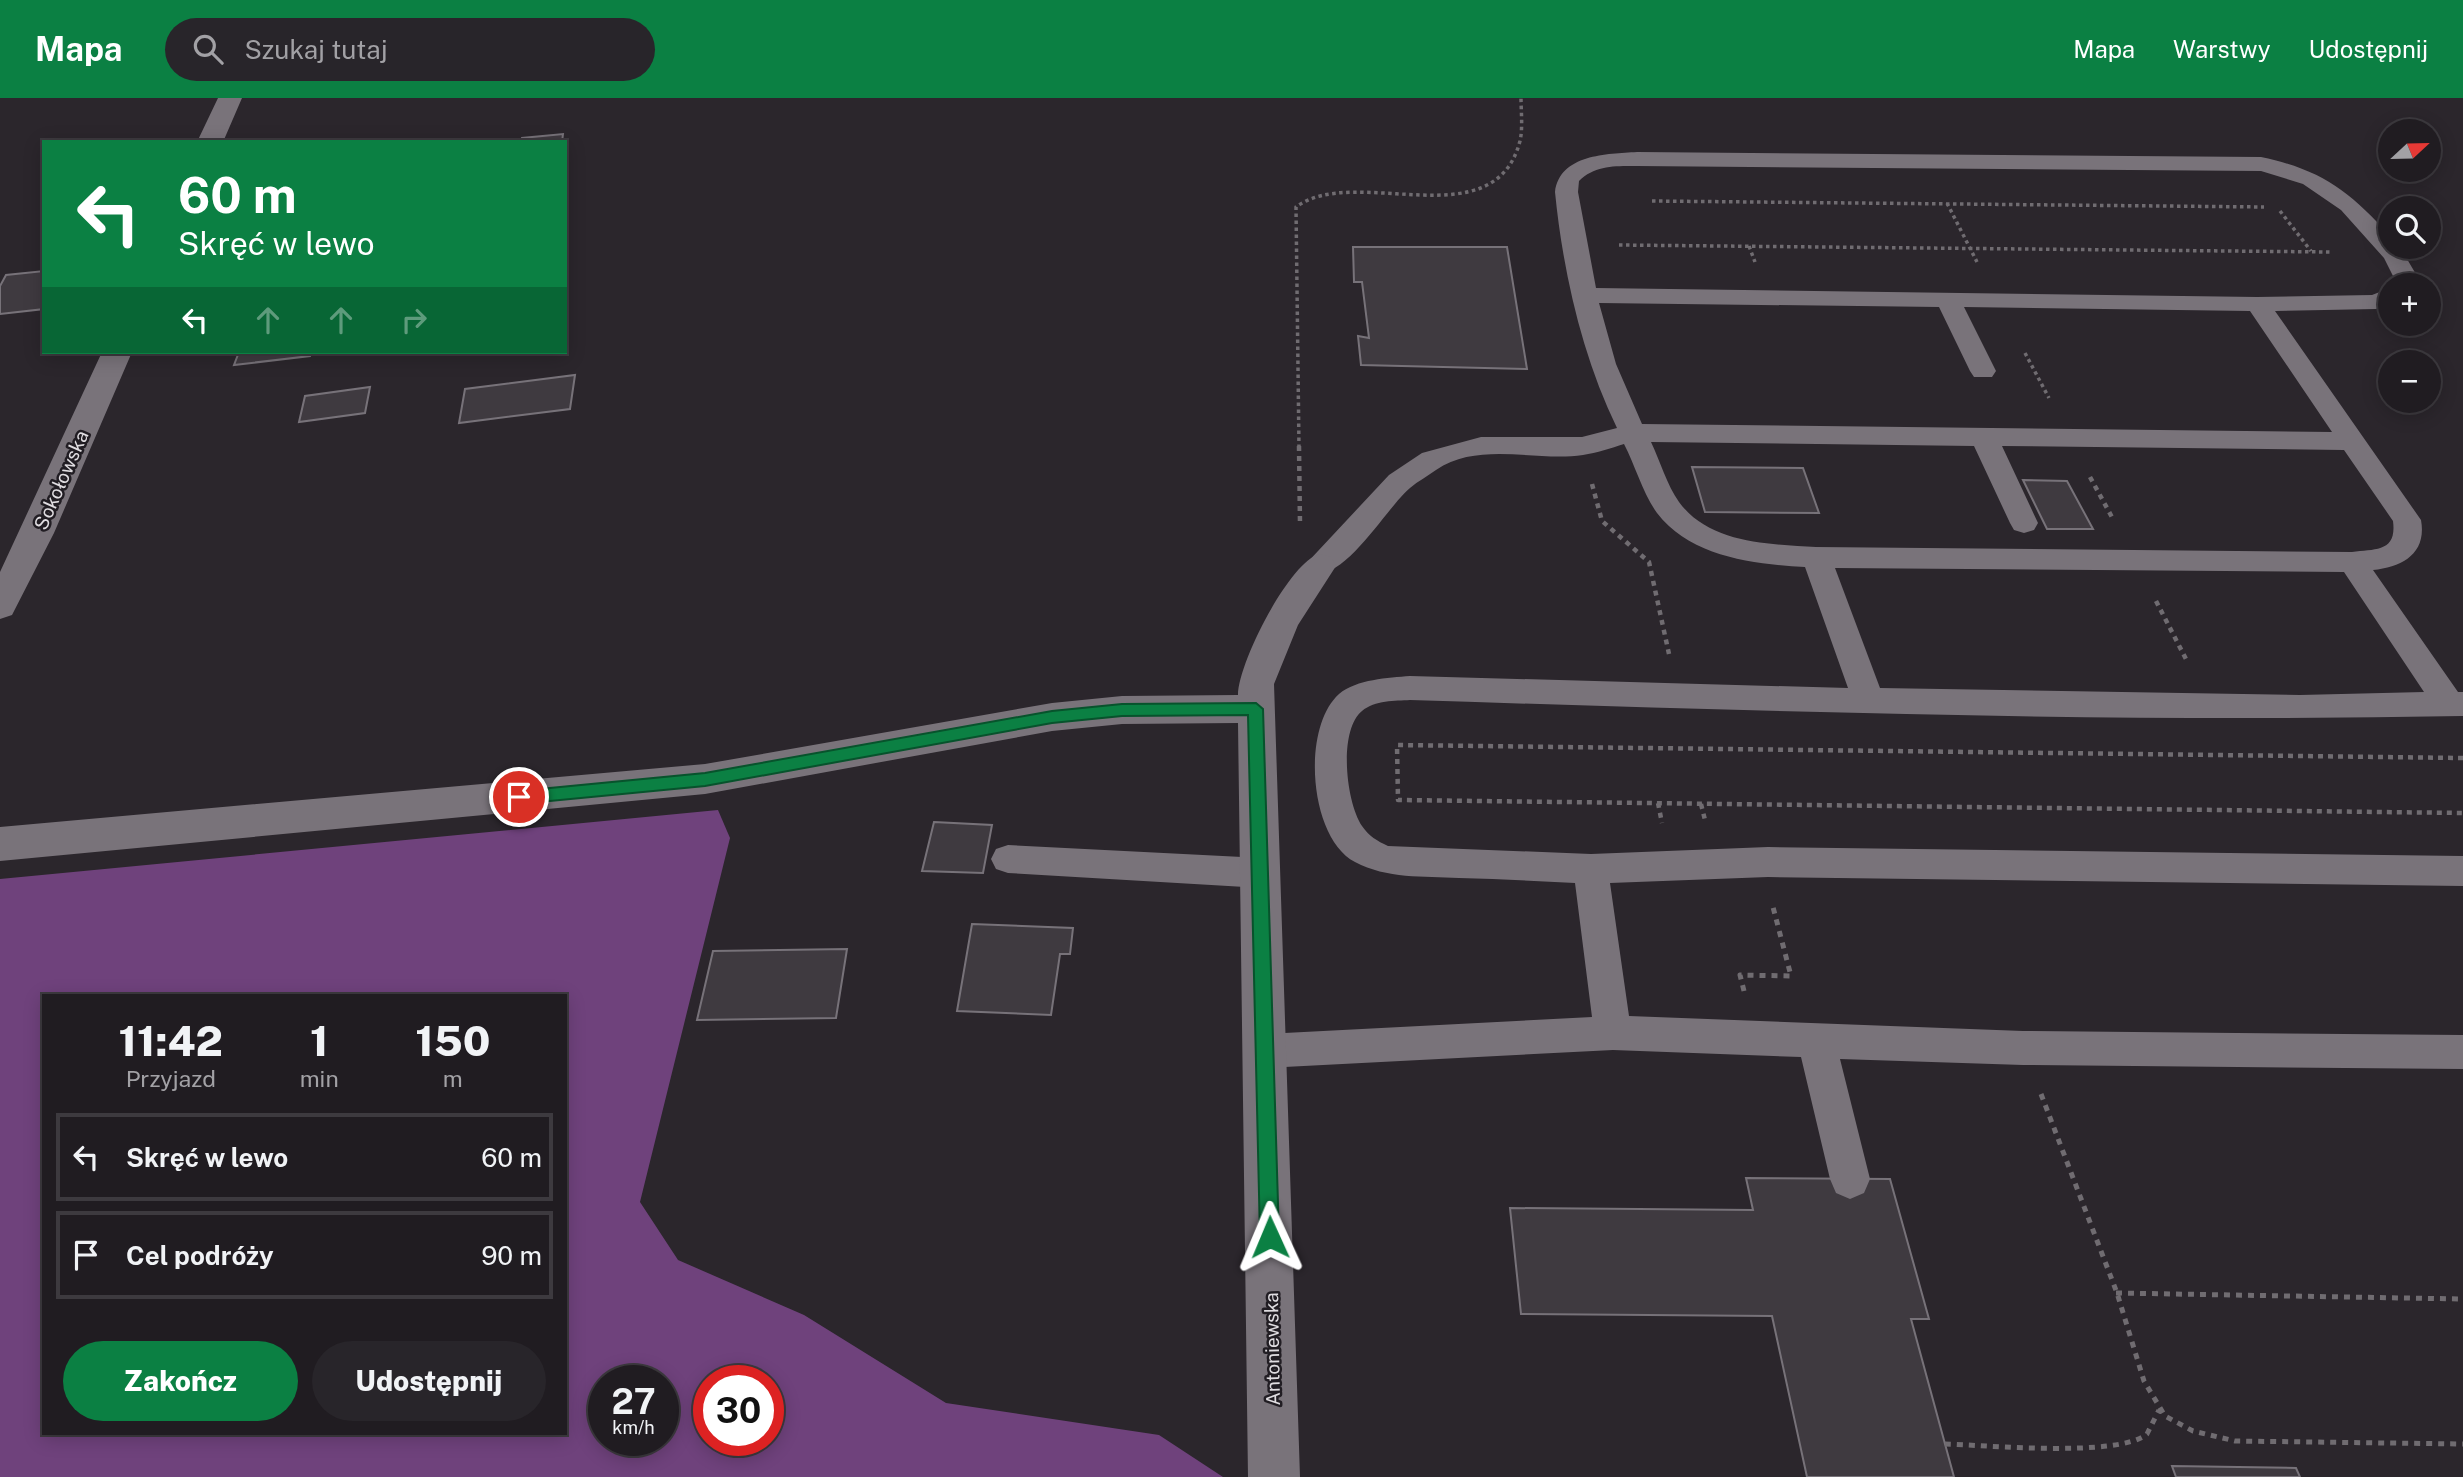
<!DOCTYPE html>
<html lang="pl">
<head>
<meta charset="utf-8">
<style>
	body { margin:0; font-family:"Public Sans",sans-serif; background:#28252a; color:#f1f3f6; height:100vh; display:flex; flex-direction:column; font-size:26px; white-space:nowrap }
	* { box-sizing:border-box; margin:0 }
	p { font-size:23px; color:#a2a1a5 }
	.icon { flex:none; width:38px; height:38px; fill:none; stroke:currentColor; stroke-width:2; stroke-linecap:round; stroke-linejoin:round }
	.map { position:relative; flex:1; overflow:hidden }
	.sheet { position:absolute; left:42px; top:896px; width:525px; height:441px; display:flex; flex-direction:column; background:#201c21; border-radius:0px; box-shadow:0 4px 18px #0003,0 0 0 2px #3d3a3f }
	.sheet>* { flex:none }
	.hud { position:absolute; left:42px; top:42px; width:525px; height:214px; border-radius:0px; box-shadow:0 4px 18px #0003,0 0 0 2px #3d3a3f; background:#0b8043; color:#fff; overflow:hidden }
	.needle { width:46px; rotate:68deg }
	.buttons { position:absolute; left:2378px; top:21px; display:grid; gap:14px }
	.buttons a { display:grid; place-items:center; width:63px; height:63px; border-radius:50%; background:#201c21; box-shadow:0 4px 18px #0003,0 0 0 2px #3d3a3f; font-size:35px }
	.speed { position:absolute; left:588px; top:1267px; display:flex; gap:14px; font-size:35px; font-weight:700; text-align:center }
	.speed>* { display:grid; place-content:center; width:91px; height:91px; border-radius:50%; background:#201c21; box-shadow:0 4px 18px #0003,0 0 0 2px #3d3a3f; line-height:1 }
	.speed small { font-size:18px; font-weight:400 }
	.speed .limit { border:10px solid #d22; background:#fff; color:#111 }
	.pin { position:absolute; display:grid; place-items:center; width:60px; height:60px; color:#fff; margin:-30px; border:4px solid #fff; border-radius:50%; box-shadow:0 2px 7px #0007 }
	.me { position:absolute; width:77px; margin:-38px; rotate:359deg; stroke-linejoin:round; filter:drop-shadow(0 0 5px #0008) }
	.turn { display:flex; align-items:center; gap:24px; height:147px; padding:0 21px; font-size:32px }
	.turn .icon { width:91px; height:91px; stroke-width:2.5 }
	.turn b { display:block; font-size:49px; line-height:60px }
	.lanes { display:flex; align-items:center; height:66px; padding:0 21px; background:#0003; justify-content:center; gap:35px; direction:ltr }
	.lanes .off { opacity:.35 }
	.eta { display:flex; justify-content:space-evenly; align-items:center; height:119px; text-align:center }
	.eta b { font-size:42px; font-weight:800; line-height:49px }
	.cta { display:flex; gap:14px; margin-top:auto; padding:14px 21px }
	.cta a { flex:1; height:80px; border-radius:42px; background:#0b8043; color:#fff; font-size:28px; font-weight:800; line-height:80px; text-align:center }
	.cta a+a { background:#28252a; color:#f1f3f6 }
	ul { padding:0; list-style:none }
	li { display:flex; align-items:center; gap:21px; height:88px; margin:0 14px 10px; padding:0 7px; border:4px solid #3d3a3f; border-radius:0px }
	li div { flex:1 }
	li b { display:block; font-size:26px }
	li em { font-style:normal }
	header { display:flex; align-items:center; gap:42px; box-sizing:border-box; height:98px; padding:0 35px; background:#0b8043; color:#fff }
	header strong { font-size:33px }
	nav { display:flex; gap:38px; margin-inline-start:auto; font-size:24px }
	.search { width:490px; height:63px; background:#28252a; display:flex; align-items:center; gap:18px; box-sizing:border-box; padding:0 24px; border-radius:38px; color:#a2a1a5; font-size:26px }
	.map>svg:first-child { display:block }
	.forest { fill:#6f427c; fill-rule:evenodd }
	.building { fill:#3f3a40; stroke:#777279; stroke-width:2 }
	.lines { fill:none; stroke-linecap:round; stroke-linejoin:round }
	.path-far2 { stroke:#706c71; stroke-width:3.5; stroke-dasharray:3.5 3.5; stroke-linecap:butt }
	.path-far1 { stroke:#706c71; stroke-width:4.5; stroke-dasharray:5 5; stroke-linecap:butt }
	.path { stroke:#706c71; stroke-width:5; stroke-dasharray:6 6; stroke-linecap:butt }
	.service { fill:#79737a; fill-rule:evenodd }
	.minor { fill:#79737a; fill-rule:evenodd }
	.route { fill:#0b8043; stroke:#07532c; stroke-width:2 }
	.labels { text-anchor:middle; stroke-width:5; stroke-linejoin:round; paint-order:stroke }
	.street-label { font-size:19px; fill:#e0dde1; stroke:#211d23 }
</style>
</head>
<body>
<header>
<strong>Mapa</strong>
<div class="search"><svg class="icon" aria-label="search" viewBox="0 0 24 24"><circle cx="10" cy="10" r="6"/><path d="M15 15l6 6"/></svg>Szukaj tutaj</div>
<nav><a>Mapa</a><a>Warstwy</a><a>Udostępnij</a></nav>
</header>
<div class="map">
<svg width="2463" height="1379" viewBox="0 0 2463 1379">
	<rect width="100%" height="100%" fill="#2b262c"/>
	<!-- forest -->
	<path class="forest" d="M 718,712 L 730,740 L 640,1104 L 678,1162 L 804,1217 L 946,1305 L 1159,1337 L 1223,1379 L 0,1379 L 0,781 ZM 44,898 L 565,898 L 565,1335 L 44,1335 ZM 604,1283 L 663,1283 L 663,1342 L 604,1342 ZM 709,1283 L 768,1283 L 768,1342 L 709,1342 Z"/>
	<!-- building -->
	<path class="building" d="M 563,36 L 562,44 L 521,44 L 522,40 Z
		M 1353,149 L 1507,149 L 1527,271 L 1361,267 L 1358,238 L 1369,240 L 1362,184 L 1354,184 Z
		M 44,173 L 44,211 L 0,216 L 0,188 L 6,177 Z
		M 239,254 L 311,254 L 310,258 L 234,267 Z
		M 575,277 L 570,311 L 459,325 L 465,291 Z
		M 370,289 L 365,315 L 299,324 L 305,298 Z
		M 1692,369 L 1803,370 L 1819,415 L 1705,414 Z
		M 2023,382 L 2067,383 L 2093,431 L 2047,431 Z
		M 934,724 L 992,727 L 983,775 L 922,773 Z
		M 972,826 L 1073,830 L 1070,856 L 1060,856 L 1051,917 L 957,913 Z
		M 847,851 L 836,920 L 697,922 L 713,853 Z
		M 1746,1080 L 1890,1081 L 1929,1221 L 1911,1221 L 1954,1379 L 1807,1379 L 1772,1218 L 1521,1216 L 1510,1110 L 1753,1112 Z
		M 2172,1368 L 2296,1370 L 2300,1379 L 2176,1379 Z"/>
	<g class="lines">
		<!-- path-far2 -->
		<path class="path-far2" d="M 1652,103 L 2264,109
			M 1947,105 L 1977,164
			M 2280,113 L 2311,153
			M 1619,147 L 2330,154
			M 1749,148 L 1755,164
			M 2025,255 L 2049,300
			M 1299,350 L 1296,109 C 1355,65 1494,143 1520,43 C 1523,30 1521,13 1521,0"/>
		<!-- path-far1 -->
		<path class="path-far1" d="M 1299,348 L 1300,426
			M 2090,379 L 2113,421
			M 1592,386 L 1602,423 L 1649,464 L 1669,556
			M 2156,503 L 2187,563
			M 2463,660 L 1397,647 L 1398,702 L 2463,715
			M 1658,705 L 1662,725
			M 1701,706 L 1705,722"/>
		<!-- path -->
		<path class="path" d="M 1744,893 L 1740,877 L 1791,878 L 1773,809
			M 2041,996 L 2117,1195 L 2144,1283 L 2165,1318 L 2193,1333 L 2235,1343 L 2463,1346
			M 2116,1195 L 2463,1201
			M 1945,1346 C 1986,1347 2118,1360 2147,1336 L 2159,1312"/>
		<!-- service -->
		<path class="service" d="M 1637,54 L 2261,59 C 2322,72 2349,93 2390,138 L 2390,149 L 2400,149 L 2417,178 L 2413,187 L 2390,189 L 2393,178 L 2384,160 L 2341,112 L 2303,86 L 2261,73 L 1637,68 C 1616,68 1595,67 1579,83 L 1578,94 L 1596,190 L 2257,199 L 2372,197 L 2390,190 L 2390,206 L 2376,211 L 2275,213 L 2421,422 C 2427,455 2403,469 2373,472 L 2458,594 L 2463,594 L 2463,618 C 2112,625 1761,613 1410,602 C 1395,603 1375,602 1362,613 C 1338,633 1346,704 1362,728 C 1369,738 1377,743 1388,748 L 1591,756 L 1768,749 L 2463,758 L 2463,788 L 1768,779 L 1610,785 L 1629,918 L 2023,933 L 2463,937 L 2463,971 L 2023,967 L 1840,961 L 1870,1081 L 1864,1095 L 1850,1101 L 1836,1095 L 1830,1081 L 1801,959 L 1613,952 L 1266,970 L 1253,965 L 1247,953 L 1253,941 L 1266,936 L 1592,919 L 1575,785 C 1536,783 1498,781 1459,780 C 1423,778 1387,781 1355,764 C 1309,740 1301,630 1339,596 C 1357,581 1388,580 1410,578 L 1848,590 L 1805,469 C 1753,466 1691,459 1657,415 C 1643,396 1635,367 1624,346 C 1611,350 1597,355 1583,357 C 1536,364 1479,343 1436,372 C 1428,378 1418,383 1410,390 C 1385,411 1344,486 1309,475 L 1304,468 L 1389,377 L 1422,355 L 1481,339 L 1582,339 L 1617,330 C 1582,258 1563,174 1555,94 C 1560,56 1607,56 1637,54 ZM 1599,205 L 1939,209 L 1970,273 L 1974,279 L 1992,279 L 1996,273 L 1964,209 L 2250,213 L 2332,334 L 1642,326 L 1616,266 ZM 1651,344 L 1974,348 L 2010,425 L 2014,432 L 2024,435 L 2034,432 L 2038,425 L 2002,348 L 2344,352 L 2393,423 C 2397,454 2376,451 2352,454 L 1816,449 C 1769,446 1710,446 1679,404 C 1667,387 1660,363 1651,344 ZM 1835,470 L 2344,474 L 2424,594 L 2300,597 L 1880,590 Z
			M 1008,747 L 1262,760 L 1274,765 L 1279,775 L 1274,785 L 1262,790 L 1008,775 L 996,771 L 991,761 L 996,751 Z"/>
		<!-- minor -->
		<path class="minor" d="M 218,0 L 242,0 L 223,44 L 197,44 Z
			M 102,254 L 132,254 L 54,435 L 12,517 L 0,521 L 0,474 Z
			M 1319,456 L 1331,459 L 1336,468 L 1298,527 L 1274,586 L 1300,1379 L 1248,1379 L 1238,625 L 1122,626 L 1052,633 L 705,696 L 0,763 L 0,729 L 705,666 L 1052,605 L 1122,598 L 1238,597 C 1238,565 1289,465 1319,456 Z"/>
	</g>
	<!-- route -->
	<path class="route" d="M 1256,605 L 1263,611 L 1279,1139 L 1277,1146 L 1270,1149 L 1263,1146 L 1260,1139 L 1248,617 L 1122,618 L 1052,625 L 705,688 L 519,706 L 511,699 L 519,693 L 705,675 L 1052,613 L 1122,606 Z"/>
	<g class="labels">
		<!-- street labels -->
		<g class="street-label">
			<text transform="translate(61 382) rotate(-66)" y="7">Sokołowska</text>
			<text transform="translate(1272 1251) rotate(-91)" y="7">Antoniewska</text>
		</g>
	</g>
</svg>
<div class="buttons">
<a><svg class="needle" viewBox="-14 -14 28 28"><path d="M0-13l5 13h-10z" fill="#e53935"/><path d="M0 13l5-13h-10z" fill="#a2a1a5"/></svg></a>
<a><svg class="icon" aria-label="search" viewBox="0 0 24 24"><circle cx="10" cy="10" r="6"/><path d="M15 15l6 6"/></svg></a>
<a>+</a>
<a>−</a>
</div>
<div class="speed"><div>27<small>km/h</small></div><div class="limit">30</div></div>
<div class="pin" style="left:519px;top:699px;background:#d93025"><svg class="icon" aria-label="arrive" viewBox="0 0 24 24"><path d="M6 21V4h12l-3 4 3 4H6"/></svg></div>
<svg class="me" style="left:1270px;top:1139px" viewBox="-20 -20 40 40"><path d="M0-17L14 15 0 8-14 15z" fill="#0b8043" stroke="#fff" stroke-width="4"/></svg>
<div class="hud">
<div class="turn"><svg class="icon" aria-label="left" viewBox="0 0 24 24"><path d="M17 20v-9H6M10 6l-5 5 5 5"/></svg><div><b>60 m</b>Skręć w lewo</div></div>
<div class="lanes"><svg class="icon" aria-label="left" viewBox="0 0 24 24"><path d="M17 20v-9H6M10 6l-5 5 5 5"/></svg><svg class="icon off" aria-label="ahead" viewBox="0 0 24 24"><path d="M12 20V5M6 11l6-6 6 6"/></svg><svg class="icon off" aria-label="ahead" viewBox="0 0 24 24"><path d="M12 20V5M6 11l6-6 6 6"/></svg><svg class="icon off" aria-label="right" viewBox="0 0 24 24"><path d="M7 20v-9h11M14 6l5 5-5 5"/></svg></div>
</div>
<section class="sheet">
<div class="eta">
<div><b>11:42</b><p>Przyjazd</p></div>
<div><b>1</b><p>min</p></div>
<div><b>150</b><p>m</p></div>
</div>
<ul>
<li><svg class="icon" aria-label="left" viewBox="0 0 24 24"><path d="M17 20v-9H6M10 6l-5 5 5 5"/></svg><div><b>Skręć w lewo</b></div><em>60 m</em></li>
<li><svg class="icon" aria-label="arrive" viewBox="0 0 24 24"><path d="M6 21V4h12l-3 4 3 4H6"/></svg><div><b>Cel podróży</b></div><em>90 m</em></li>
</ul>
<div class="cta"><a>Zakończ</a><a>Udostępnij</a></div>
</section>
</div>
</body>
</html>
